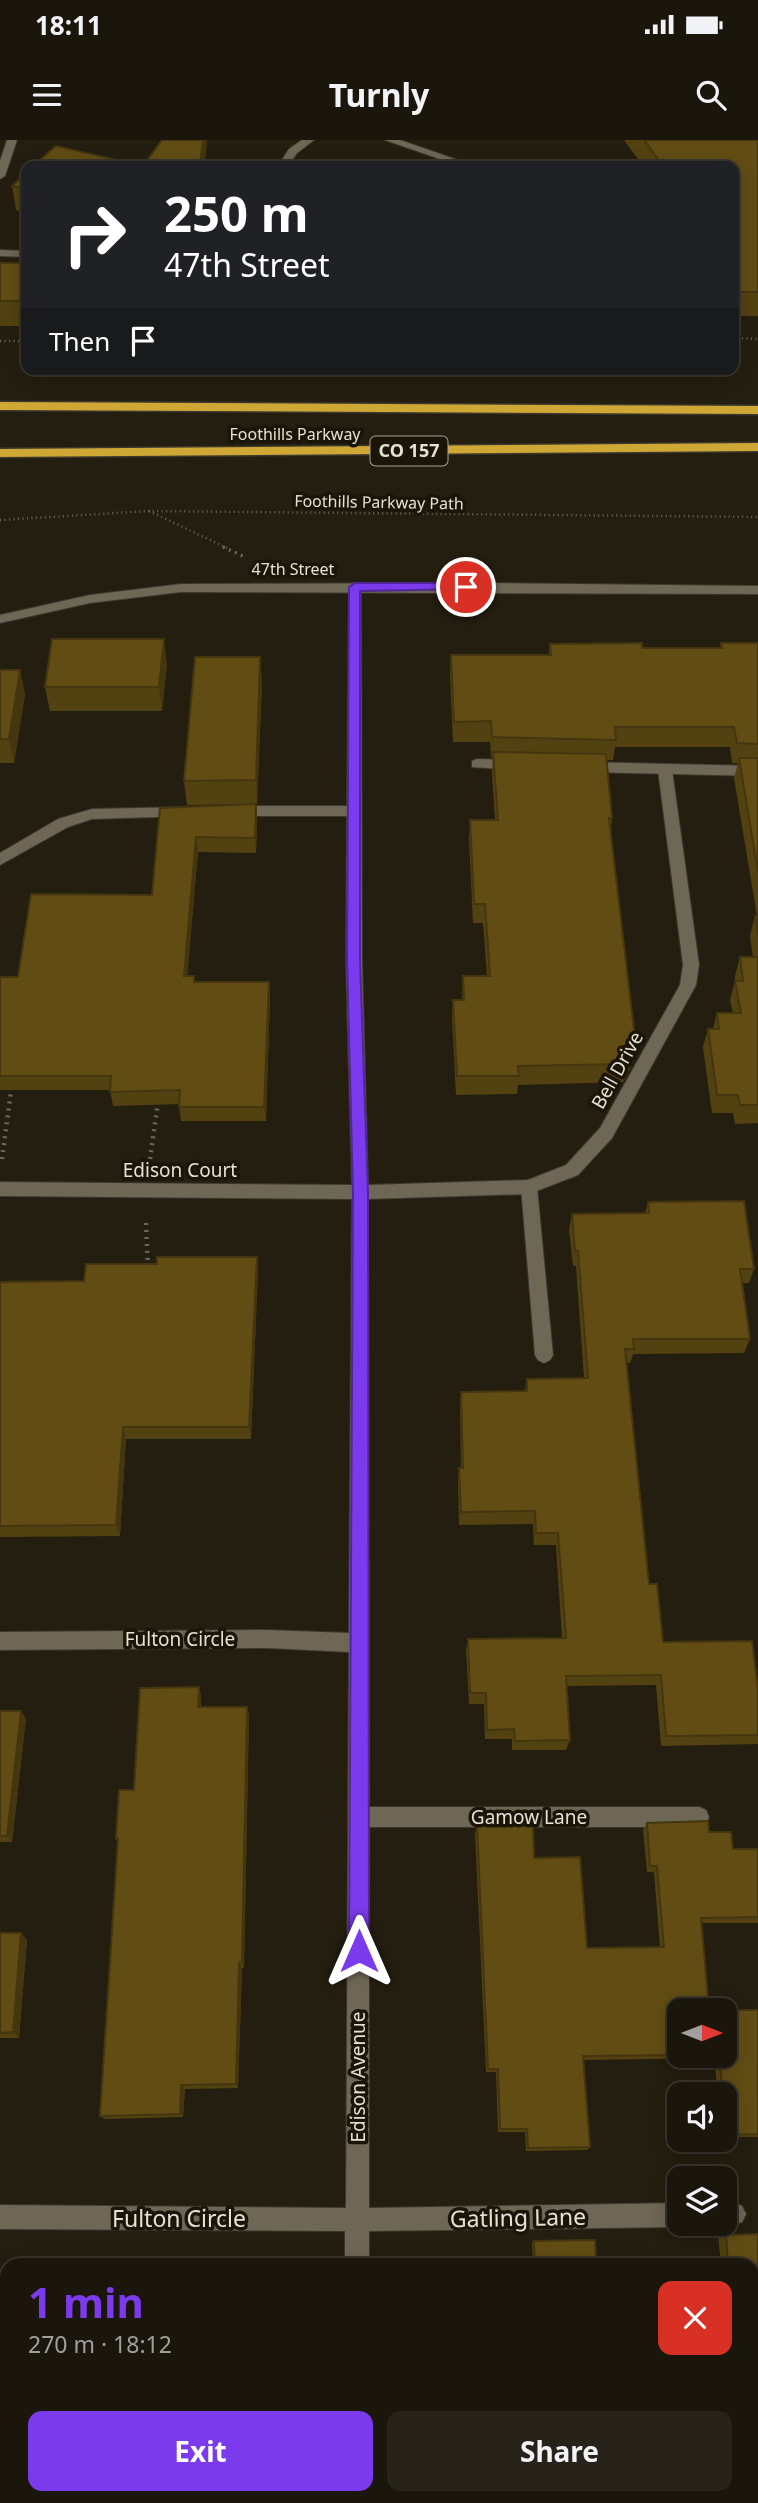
<!DOCTYPE html>
<html lang="en">
<head>
<meta charset="utf-8">
<style>
	body { margin:0; font-family:"Noto Sans",sans-serif; background:#28231a; color:#f1f3f6; height:100vh; display:flex; flex-direction:column; font-size:26px; white-space:nowrap }
	* { box-sizing:border-box; margin:0 }
	p { font-size:23px; color:#a09f9d }
	.icon { flex:none; width:38px; height:38px; fill:none; stroke:currentColor; stroke-width:2; stroke-linecap:round; stroke-linejoin:round }
	.map { position:relative; flex:1; overflow:hidden }
	.details { position:absolute; left:0px; top:2118px; width:760px; height:247px; display:flex; flex-direction:column; background:#1b160c; border-radius:21px 21px 0 0; box-shadow:0 4px 18px #0003,0 0 0 2px #39352d }
	.details>* { flex:none }
	.guide { position:absolute; left:21px; top:21px; width:718px; height:214px; border-radius:14px; box-shadow:0 4px 18px #0003,0 0 0 2px #39352d; background:#202124; color:#fff; overflow:hidden }
	.needle { width:46px; rotate:90deg }
	.tools { position:absolute; left:667px; top:1858px; display:grid; gap:14px }
	.tools a { display:grid; place-items:center; width:70px; height:70px; border-radius:14px; background:#1b160c; box-shadow:0 4px 18px #0003,0 0 0 2px #39352d; font-size:35px }
	.pin { position:absolute; display:grid; place-items:center; width:60px; height:60px; color:#fff; margin:-30px; border:4px solid #fff; border-radius:50%; box-shadow:0 2px 7px #0007 }
	.me { position:absolute; width:77px; margin:-38px; rotate:0deg; stroke-linejoin:round; filter:drop-shadow(0 0 5px #0008) }
	.turn { display:flex; align-items:center; gap:24px; height:147px; padding:0 28px; font-size:32px }
	.turn .icon { width:91px; height:91px; stroke-width:2.5 }
	.turn b { display:block; font-size:49px; line-height:60px }
	.then { display:flex; align-items:center; height:66px; padding:0 28px; background:#0003; gap:14px; font-size:26px }
	.round { display:grid; place-items:center; flex:none; width:74px; height:74px; border-radius:14px; background:#28231a }
	.headline { display:flex; align-items:center; justify-content:space-between; height:119px; padding:0 28px }
	h1 { font-size:42px; font-weight:700; line-height:52px; color:#7c3aed }
	.primary-button { display:flex; gap:14px; margin-top:auto; padding:14px 28px }
	.primary-button a { flex:1; height:80px; border-radius:14px; background:#7c3aed; color:#fff; font-size:28px; font-weight:700; line-height:80px; text-align:center }
	.primary-button a+a { background:#28231a; color:#f1f3f6 }
	.status { display:flex; justify-content:space-between; align-items:center; height:49px; padding:0 35px; background:#1b160c; direction:ltr }
	.status svg { height:19px; fill:currentColor }
	header { display:flex; justify-content:space-between; align-items:center; height:91px; padding:0 28px; background:#1b160c; font-size:32px; font-weight:700 }
	.map>svg:first-child { display:block }
	.lines { fill:none; stroke-linecap:round; stroke-linejoin:round }
	.service-casing { stroke:#3d382f; stroke-width:2 }
	.minor-casing { stroke:#3d382f; stroke-width:2 }
	.tertiary-casing { stroke:#3d382f; stroke-width:2 }
	.trunk-casing { stroke:#3d382f; stroke-width:3 }
	.path-far2 { stroke:#6c675a; stroke-width:2.5; stroke-dasharray:1 3.5; stroke-linecap:butt }
	.path-far1 { stroke:#6c675a; stroke-width:3.5; stroke-dasharray:2 4.5; stroke-linecap:butt }
	.path { stroke:#6c675a; stroke-width:4.5; stroke-dasharray:2 5; stroke-linecap:butt }
	.service { fill:#6e6756; fill-rule:evenodd }
	.minor { fill:#6e6756; fill-rule:evenodd }
	.tertiary { fill:#6e6756; fill-rule:evenodd }
	.trunk { fill:#cea734; fill-rule:evenodd }
	.wall { fill:#534211; fill-rule:evenodd }
	.shaded-wall { fill:#44360e }
	.building { fill:#614d14; stroke:#44360e; stroke-width:2 }
	.route { fill:#7c3aed; stroke:#51269a; stroke-width:2 }
	.labels { text-anchor:middle; stroke-width:7; stroke-linejoin:round; paint-order:stroke }
	.far-street-label { font-size:16px; fill:#e4e0d6; stroke:#1b1507 }
	.shield { fill:#1b1507; stroke:#a8a398; stroke-width:2 }
	.shield-label { font-size:18px; font-weight:bold; fill:#e4e0d6 }
	.street-label { font-size:19px; fill:#e4e0d6; stroke:#1b1507 }
	.near-street-label { font-size:23px; fill:#e4e0d6; stroke:#1b1507 }
</style>
</head>
<body>
<div class="status"><b>18:11</b><svg viewBox="0 0 49 12"><path d="M0 12V9h3v3zM5 12V6h3v6zM10 12V3h3v9zM15 12V0h3v12zM26 1h20v11H26zM47 4h2v5h-2z"/></svg></div>
<header><svg class="icon" aria-label="menu" viewBox="0 0 24 24"><path d="M4 6h16M4 12h16M4 18h16"/></svg>Turnly<svg class="icon" aria-label="search" viewBox="0 0 24 24"><circle cx="10" cy="10" r="6"/><path d="M15 15l6 6"/></svg></header>
<div class="map">
<svg width="758" height="2363" viewBox="0 0 758 2363">
	<rect width="100%" height="100%" fill="#241e10"/>
	<g class="lines">
		<defs>
			<path id="service" d="M 7,0 L 17,0 L 5,36 L 0,39 L 0,21 Z
				M 302,0 L 314,0 L 297,13 L 288,26 L 278,26 L 289,9 Z
				M 0,110 L 26,111 L 26,117 L 0,116 Z
				M 477,619 L 515,620 L 522,625 L 515,630 L 472,627 L 472,621 Z
				M 585,622 L 758,626 L 758,636 L 585,632 L 578,627 Z
				M 529,1040 L 535,1042 L 537,1047 L 553,1215 L 550,1220 L 544,1223 L 538,1220 L 535,1215 L 521,1047 L 523,1042 Z"/>
			<path id="minor" d="M 385,0 L 400,0 L 475,26 L 460,26 Z
				M 355,443 L 361,447 L 362,820 L 368,1045 L 528,1040 L 566,1025 L 600,988 L 680,845 L 683,825 L 658,630 L 665,625 L 672,630 L 699,825 L 696,845 L 612,998 L 578,1035 L 529,1054 L 368,1059 L 369,1667 L 699,1667 L 706,1670 L 709,1677 L 706,1684 L 699,1687 L 369,1687 L 369,2068 L 679,2063 L 679,2084 L 685,2084 L 679,2087 L 369,2091 L 369,2124 L 345,2124 L 345,2091 L 0,2089 L 0,2065 L 346,2068 L 349,1512 L 267,1508 L 0,1510 L 0,1492 L 267,1490 L 349,1493 L 352,1059 L 0,1056 L 0,1042 L 352,1045 L 346,820 L 347,676 L 233,676 L 226,671 L 233,666 L 347,666 L 349,447 Z
				M 184,667 L 191,672 L 189,676 L 92,679 L 68,687 L 0,725 L 0,713 L 58,679 L 92,669 Z
				M 734,2062 L 742,2066 L 746,2074 L 742,2082 L 724,2087 L 718,2084 L 724,2084 L 724,2063 Z
				M 346,2357 L 370,2357 L 370,2363 L 346,2363 Z"/>
			<path id="tertiary" d="M 487,443 L 758,446 L 758,454 L 181,452 L 90,463 L 0,483 L 0,475 L 90,455 L 181,444 Z"/>
			<path id="trunk" d="M 0,262 L 758,266 L 758,274 L 0,270 Z
				M 758,303 L 758,311 L 0,317 L 0,309 Z"/>
		</defs>
		<!-- service casing -->
		<use href="#service" class="service-casing"/>
		<!-- minor casing -->
		<use href="#minor" class="minor-casing"/>
		<!-- tertiary casing -->
		<use href="#tertiary" class="tertiary-casing"/>
		<!-- trunk casing -->
		<use href="#trunk" class="trunk-casing"/>
		<!-- path-far2 -->
		<path class="path-far2" d="M 733,198 L 758,199
			M 0,201 L 26,201
			M 149,371 L 227,408
			M 0,380 L 148,371 L 758,377"/>
		<!-- path-far1 -->
		<path class="path-far1" d="M 223,407 L 245,417"/>
		<!-- path -->
		<path class="path" d="M 2,1019 L 12,944
			M 150,1019 L 158,962
			M 146,1083 L 148,1127"/>
		<!-- service -->
		<use href="#service" class="service"/>
		<!-- minor -->
		<use href="#minor" class="minor"/>
		<!-- tertiary -->
		<use href="#tertiary" class="tertiary"/>
		<!-- trunk -->
		<use href="#trunk" class="trunk"/>
	</g>
	<!-- wall -->
	<path class="wall" d="M 624,0 L 758,0 L 758,176 L 733,176 L 733,26 L 643,26 Z
		M 26,33 L 26,73 L 16,70 L 12,46 Z
		M 0,123 L 26,123 L 25,186 L 0,186 Z
		M 721,503 L 758,503 L 758,983 L 735,984 L 733,973 L 712,973 L 703,907 L 708,889 L 713,889 L 717,873 L 733,873 L 730,860 L 735,841 L 735,836 L 740,817 L 753,817 L 750,796 L 755,776 L 757,776 L 734,638 L 738,623 L 732,623 L 730,607 L 615,607 L 613,620 L 606,620 L 612,678 L 611,689 L 632,925 L 623,942 L 518,945 L 517,954 L 456,955 L 452,879 L 453,860 L 462,860 L 463,836 L 487,836 L 483,783 L 473,783 L 469,700 L 470,680 L 495,680 L 492,632 L 493,617 L 491,617 L 490,602 L 453,602 L 450,536 L 451,515 L 549,515 L 550,504 L 642,508 L 720,508 Z
		M 167,523 L 162,571 L 50,571 L 45,547 Z
		M 0,530 L 20,530 L 25,554 L 14,623 L 0,623 Z
		M 262,541 L 257,664 L 187,665 L 184,641 Z
		M 256,664 L 257,680 L 256,713 L 198,712 L 187,836 L 195,842 L 269,842 L 270,856 L 266,981 L 181,981 L 179,964 L 113,966 L 110,950 L 0,950 L 0,837 L 18,837 L 152,755 L 160,668 Z
		M 648,1062 L 754,1129 L 749,1143 L 742,1143 L 750,1199 L 744,1213 L 633,1214 L 630,1223 L 627,1223 L 649,1444 L 663,1502 L 758,1549 L 758,1604 L 661,1606 L 656,1545 L 566,1546 L 570,1600 L 566,1610 L 512,1610 L 512,1599 L 485,1599 L 484,1564 L 469,1564 L 466,1510 L 468,1499 L 562,1498 L 556,1405 L 534,1405 L 533,1384 L 459,1385 L 458,1341 L 459,1328 L 461,1328 L 460,1266 L 461,1252 L 525,1251 L 527,1239 L 584,1238 L 576,1126 L 573,1126 L 569,1089 L 572,1074 L 645,1073 Z
		M 258,1130 L 251,1299 L 126,1299 L 120,1396 L 0,1397 L 0,1142 L 84,1141 Z
		M 201,1556 L 201,1567 L 247,1567 L 249,1576 L 244,1828 L 242,1828 L 238,1948 L 185,1949 L 183,1977 L 105,1979 L 100,1976 L 118,1703 L 116,1699 L 134,1650 Z
		M 0,1571 L 21,1571 L 26,1579 L 12,1702 L 0,1702 Z
		M 647,1683 L 709,1692 L 733,1709 L 758,1709 L 758,1783 L 701,1783 L 709,1870 L 758,1870 L 758,1997 L 724,1997 L 724,1955 L 718,1955 L 714,1918 L 583,1920 L 590,2007 L 587,2010 L 526,2011 L 525,1992 L 498,1992 L 496,1932 L 486,1932 L 475,1693 L 477,1686 L 534,1718 L 587,1808 L 660,1807 L 654,1732 L 647,1732 L 643,1690 ZM 679,1871 L 724,1916 L 679,1916 Z
		M 0,1793 L 21,1793 L 27,1800 L 19,1898 L 0,1898 Z
		M 758,2094 L 758,2363 L 742,2363 L 741,2357 L 752,2357 L 752,2124 L 721,2124 L 718,2096 L 726,2095 Z
		M 534,2101 L 596,2124 L 533,2124 L 532,2102 Z"/>
	<!-- shaded-wall -->
	<path class="shaded-wall" d="M 203,0 L 207,0 L 205,26 L 200,26 Z
		M 26,133 L 26,179 L 25,186 L 20,161 Z
		M 164,499 L 167,523 L 162,571 L 159,547 Z
		M 260,517 L 262,541 L 257,664 L 256,640 Z
		M 20,530 L 25,554 L 14,623 L 9,599 Z
		M 256,664 L 257,680 L 256,713 L 255,698 Z
		M 196,697 L 198,712 L 186,851 L 184,836 Z
		M 269,842 L 270,856 L 266,981 L 264,967 Z
		M 636,907 L 632,925 L 623,942 L 626,924 Z
		M 257,1117 L 258,1130 L 251,1299 L 249,1287 Z
		M 123,1287 L 126,1299 L 120,1396 L 116,1385 Z
		M 199,1547 L 201,1556 L 200,1577 L 198,1567 Z
		M 247,1567 L 249,1576 L 244,1828 L 242,1822 Z
		M 21,1571 L 26,1579 L 12,1702 L 7,1696 Z
		M 21,1793 L 27,1800 L 19,1898 L 13,1892 Z
		M 239,1822 L 242,1828 L 238,1948 L 236,1944 Z
		M 181,1945 L 185,1949 L 183,1977 L 180,1974 Z"/>
	<!-- building -->
	<path class="building" d="M 162,0 L 203,0 L 200,26 L 33,26 L 56,6 L 143,26 Z
		M 644,0 L 758,0 L 758,152 L 733,152 L 733,26 L 663,26 Z
		M 26,33 L 26,49 L 12,46 Z
		M 0,123 L 26,123 L 26,133 L 20,161 L 0,161 Z
		M 52,499 L 164,499 L 159,547 L 45,547 Z
		M 642,503 L 642,508 L 722,508 L 721,503 L 758,503 L 758,604 L 737,603 L 734,587 L 615,587 L 616,600 L 492,597 L 491,581 L 454,582 L 451,515 L 551,515 L 550,504 Z
		M 195,517 L 260,517 L 256,640 L 184,641 Z
		M 0,530 L 20,530 L 9,599 L 0,599 Z
		M 493,612 L 606,614 L 612,678 L 609,678 L 636,907 L 626,924 L 518,926 L 519,936 L 457,936 L 453,860 L 464,860 L 463,836 L 490,836 L 485,764 L 474,764 L 470,680 L 498,680 Z
		M 739,618 L 758,618 L 758,732 Z
		M 256,664 L 255,698 L 196,697 L 184,836 L 194,836 L 194,842 L 269,842 L 264,967 L 179,967 L 180,950 L 110,952 L 111,936 L 0,936 L 0,837 L 18,837 L 31,754 L 152,755 L 160,668 Z
		M 755,776 L 758,776 L 758,795 Z
		M 740,817 L 758,817 L 758,965 L 740,965 L 738,955 L 717,955 L 708,889 L 719,889 L 717,873 L 741,873 L 735,841 L 743,841 Z
		M 744,1061 L 754,1129 L 740,1129 L 750,1199 L 633,1199 L 634,1209 L 625,1209 L 649,1444 L 657,1444 L 663,1502 L 752,1501 L 758,1549 L 758,1595 L 666,1596 L 661,1535 L 566,1536 L 570,1600 L 515,1601 L 514,1589 L 487,1590 L 486,1553 L 470,1553 L 468,1499 L 566,1498 L 558,1393 L 536,1393 L 535,1371 L 461,1372 L 459,1328 L 463,1328 L 461,1252 L 527,1251 L 527,1239 L 588,1238 L 578,1111 L 575,1111 L 572,1074 L 649,1073 L 648,1062 Z
		M 157,1117 L 257,1117 L 249,1287 L 123,1287 L 116,1385 L 0,1386 L 0,1142 L 84,1141 L 86,1124 L 157,1124 Z
		M 199,1547 L 198,1567 L 247,1567 L 242,1822 L 239,1822 L 236,1944 L 181,1945 L 180,1974 L 100,1976 L 118,1699 L 116,1699 L 119,1650 L 134,1650 L 140,1548 Z
		M 0,1571 L 21,1571 L 7,1696 L 0,1696 Z
		M 708,1681 L 709,1692 L 731,1692 L 733,1709 L 758,1709 L 758,1777 L 701,1778 L 709,1870 L 758,1870 L 758,1994 L 727,1995 L 724,1974 L 724,1955 L 723,1955 L 719,1916 L 724,1916 L 724,1871 L 679,1871 L 679,1915 L 583,1916 L 590,2007 L 528,2008 L 527,1989 L 500,1989 L 498,1929 L 488,1929 L 477,1686 L 533,1686 L 534,1718 L 580,1717 L 587,1808 L 664,1807 L 657,1726 L 650,1726 L 647,1683 Z
		M 0,1793 L 21,1793 L 13,1892 L 0,1893 Z
		M 758,2094 L 758,2300 L 752,2253 L 752,2124 L 728,2124 L 726,2095 Z
		M 595,2100 L 596,2124 L 535,2124 L 534,2101 Z
		M 752,2323 L 758,2323 L 758,2363 L 749,2363 L 749,2357 L 752,2357 Z
		M 64,2357 L 218,2357 L 218,2361 L 64,2363 Z"/>
	<!-- route -->
	<path class="route" d="M 466,443 L 472,447 L 470,449 L 360,451 L 360,820 L 368,1052 L 369,1811 L 366,1818 L 359,1821 L 352,1818 L 349,1811 L 353,1052 L 347,820 L 349,447 L 355,443 Z"/>
	<g class="labels">
		<!-- far-street labels -->
		<g class="far-street-label">
			<text x="295" y="300">Foothills Parkway</text>
			<text transform="translate(379 362) rotate(1)" y="6">Foothills Parkway Path</text>
			<text x="293" y="435">47th Street</text>
		</g>
		<!-- shield labels -->
		<rect class="shield" x="370.5" y="296.5" width="77" height="29" rx="5"/>
		<g class="shield-label">
			<text x="409" y="317">CO 157</text>
		</g>
		<!-- street labels -->
		<g class="street-label">
			<text transform="translate(617 930) rotate(-61)" y="7">Bell Drive</text>
			<text x="180" y="1037">Edison Court</text>
			<text x="180" y="1506">Fulton Circle</text>
			<text x="529" y="1684">Gamow Lane</text>
			<text transform="translate(358 1937) rotate(-90)" y="7">Edison Avenue</text>
		</g>
		<!-- near-street labels -->
		<g class="near-street-label">
			<text transform="translate(518 2078) rotate(-1)" y="8">Gatling Lane</text>
			<text x="179" y="2087">Fulton Circle</text>
		</g>
	</g>
</svg>
<div class="tools">
<a><svg class="needle" viewBox="-14 -14 28 28"><path d="M0-13l5 13h-10z" fill="#e53935"/><path d="M0 13l5-13h-10z" fill="#a09f9d"/></svg></a>
<a><svg class="icon" aria-label="sound" viewBox="0 0 24 24"><path d="M4 9h4l5-4v14l-5-4H4zM17 9q2 3 0 6"/></svg></a>
<a><svg class="icon" aria-label="layers" viewBox="0 0 24 24"><path d="M12 4l9 5-9 5-9-5zM3 14l9 5 9-5"/></svg></a>
</div>
<div class="pin" style="left:466px;top:447px;background:#d93025"><svg class="icon" aria-label="arrive" viewBox="0 0 24 24"><path d="M6 21V4h12l-3 4 3 4H6"/></svg></div>
<svg class="me" style="left:359px;top:1811px" viewBox="-20 -20 40 40"><path d="M0-17L14 15 0 8-14 15z" fill="#7c3aed" stroke="#fff" stroke-width="4"/></svg>
<div class="guide">
<div class="turn"><svg class="icon" aria-label="right" viewBox="0 0 24 24"><path d="M7 20v-9h11M14 6l5 5-5 5"/></svg><div><b>250 m</b>47th Street</div></div>
<div class="then">Then<svg class="icon" aria-label="arrive" viewBox="0 0 24 24"><path d="M6 21V4h12l-3 4 3 4H6"/></svg></div>
</div>
<section class="details">
<div class="headline"><div><h1>1 min</h1><p>270 m · 18:12</p></div><a class="round" style="background:#d93025;color:#fff"><svg class="icon" aria-label="close" viewBox="0 0 24 24"><path d="M6 6l12 12M18 6L6 18"/></svg></a></div>
<div class="primary-button"><a>Exit</a><a>Share</a></div>
</section>
</div>
</body>
</html>
